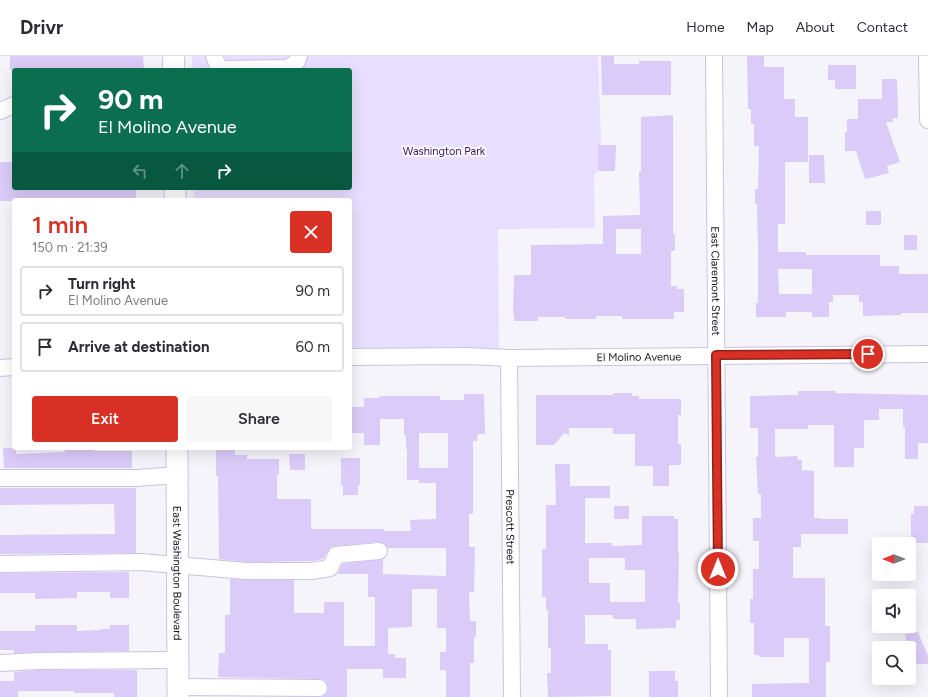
<!DOCTYPE html>
<html lang="en">
<head>
<meta charset="utf-8">
<style>
	body { margin:0; font-family:Figtree,sans-serif; background:#f7f7f7; color:#2b2b33; height:100vh; display:flex; flex-direction:column; font-size:15px; white-space:nowrap }
	* { box-sizing:border-box; margin:0 }
	p { font-size:13px; color:#7c7c81 }
	.icon { flex:none; width:22px; height:22px; fill:none; stroke:currentColor; stroke-width:2; stroke-linecap:round; stroke-linejoin:round }
	.map { position:relative; flex:1; overflow:hidden }
	.side { position:absolute; left:12px; top:142px; width:340px; height:252px; display:flex; flex-direction:column; background:#fff; border-radius:4px; box-shadow:0 4px 16px #0002 }
	.side>* { flex:none }
	.guide { position:absolute; left:12px; top:12px; width:340px; height:122px; border-radius:4px; box-shadow:0 4px 16px #0002; background:#0b6e4f; color:#fff; overflow:hidden }
	.needle { width:26px; rotate:270deg }
	.fabs { position:absolute; left:872px; top:481px; display:grid; gap:8px }
	.fabs a { display:grid; place-items:center; width:44px; height:44px; border-radius:4px; background:#fff; box-shadow:0 4px 16px #0002; font-size:20px }
	.pin { position:absolute; display:grid; place-items:center; width:34px; height:34px; color:#fff; margin:-17px; border:2px solid #fff; border-radius:50%; box-shadow:0 1px 4px #0007 }
	.me { position:absolute; width:44px; margin:-22px; rotate:0deg; stroke-linejoin:round; filter:drop-shadow(0 0 3px #0008) }
	.turn { display:flex; align-items:center; gap:14px; height:84px; padding:0 20px; font-size:18px }
	.turn .icon { width:52px; height:52px; stroke-width:2.5 }
	.turn b { display:block; font-size:28px; line-height:34px }
	.lanes { display:flex; align-items:center; height:38px; padding:0 20px; background:#0003; justify-content:center; gap:20px; direction:ltr }
	.lanes .off { opacity:.35 }
	.round { display:grid; place-items:center; flex:none; width:42px; height:42px; border-radius:4px; background:#f7f7f7 }
	.summary { display:flex; align-items:center; justify-content:space-between; height:68px; padding:0 20px }
	h1 { font-size:24px; font-weight:600; line-height:30px; color:#d93025 }
	.primary-button { display:flex; gap:8px; margin-top:auto; padding:8px 20px }
	.primary-button a { flex:1; height:46px; border-radius:4px; background:#d93025; color:#fff; font-size:16px; font-weight:600; line-height:46px; text-align:center }
	.primary-button a+a { background:#f7f7f7; color:#2b2b33 }
	ul { padding:0; list-style:none }
	li { display:flex; align-items:center; gap:12px; height:50px; margin:0 8px 6px; padding:0 12px; border:2px solid #e1e1e2; border-radius:4px }
	li div { flex:1 }
	li b { display:block; font-size:15px }
	li em { font-style:normal }
	header { display:flex; align-items:center; gap:24px; box-sizing:border-box; height:56px; padding:0 20px; background:#fff; border-bottom:1px solid #e1e1e2 }
	header strong { font-size:19px }
	nav { display:flex; gap:22px; margin-inline-start:auto; font-size:14px }
	.map>svg:first-child { display:block }
	.green { fill:#e8deff }
	.building { fill:#dacbf8; fill-rule:evenodd }
	.lines { fill:none; stroke-linecap:round; stroke-linejoin:round }
	.minor-casing { stroke:#ccc1e2; stroke-width:18 }
	.major-casing { stroke:#ccc1e2; stroke-width:23 }
	.minor { stroke:#fff; stroke-width:16 }
	.major { stroke:#fff; stroke-width:21 }
	.route-casing { stroke:#8d1f18; stroke-width:10 }
	.route { stroke:#d93025; stroke-width:7 }
	.labels { text-anchor:middle; stroke-width:3.5; stroke-linejoin:round; paint-order:stroke }
	.park-label { font-size:11px; fill:#3a1164; stroke:#fff }
	.street-label { font-size:11px; fill:#181420; stroke:#fff }
</style>
</head>
<body>
<header>
<strong>Drivr</strong>
<nav><a>Home</a><a>Map</a><a>About</a><a>Contact</a></nav>
</header>
<div class="map">
<svg width="928" height="641" viewBox="0 0 928 641">
	<rect width="100%" height="100%" fill="#f6f4fb"/>
	<!-- green -->
	<path class="green" d="M 192,0 L 598,0 L 602,109 L 594,120 L 595,172 L 498,173 L 499,293 L 350,294 L 350,144 L 194,144 L 194,132 L 350,132 L 350,14 L 192,14 Z"/>
	<!-- building -->
	<path class="building" d="M 10,0 L 143,0 L 144,14 L 10,14 Z
		M 601,0 L 614,0 L 614,8 L 639,8 L 639,5 L 671,5 L 671,39 L 602,39 Z
		M 747,0 L 764,0 L 764,11 L 784,11 L 784,43 L 795,43 L 795,61 L 808,61 L 808,106 L 785,106 L 785,168 L 778,168 L 778,196 L 806,196 L 806,199 L 880,199 L 880,210 L 899,210 L 899,218 L 928,218 L 928,257 L 901,257 L 901,259 L 863,260 L 863,246 L 859,246 L 859,239 L 833,239 L 833,246 L 829,246 L 829,261 L 812,261 L 812,256 L 786,256 L 786,261 L 756,261 L 756,247 L 758,247 L 758,192 L 757,148 L 755,148 L 755,133 L 758,133 L 759,90 L 754,90 L 754,68 L 751,68 L 751,53 L 748,53 ZM 778,213 L 812,213 L 812,238 L 779,238 Z
		M 828,9 L 856,9 L 856,33 L 835,33 L 835,24 L 828,24 Z
		M 882,23 L 897,23 L 898,62 L 893,62 L 893,66 L 886,66 L 900,106 L 887,110 L 889,117 L 865,123 L 856,95 L 845,95 L 845,76 L 847,76 L 847,63 L 858,63 L 858,43 L 882,43 Z
		M 673,59 L 673,178 L 675,178 L 675,195 L 671,195 L 671,230 L 677,230 L 677,233 L 684,233 L 684,256 L 674,256 L 674,263 L 622,263 L 622,260 L 596,260 L 596,263 L 565,263 L 565,261 L 538,261 L 538,265 L 514,265 L 514,258 L 513,258 L 514,219 L 531,219 L 531,189 L 603,188 L 603,160 L 640,159 L 639,115 L 641,115 L 641,61 ZM 616,173 L 641,173 L 641,198 L 616,198 Z
		M 598,89 L 616,89 L 615,115 L 598,115 Z
		M 809,99 L 824,99 L 825,127 L 809,127 Z
		M 0,106 L 14,106 L 14,132 L 136,132 L 136,144 L 14,144 L 14,145 L 0,145 Z
		M 866,155 L 881,155 L 881,169 L 866,169 Z
		M 904,179 L 917,179 L 917,194 L 904,194 Z
		M 798,335 L 835,335 L 835,337 L 928,339 L 928,387 L 918,387 L 918,403 L 905,403 L 905,371 L 903,371 L 903,353 L 879,353 L 879,364 L 864,364 L 864,392 L 854,392 L 854,411 L 834,411 L 834,369 L 808,369 L 808,373 L 775,373 L 775,401 L 797,400 L 798,404 L 802,404 L 802,414 L 814,415 L 814,462 L 820,462 L 820,463 L 848,463 L 848,478 L 801,478 L 801,491 L 793,491 L 793,522 L 825,522 L 825,570 L 830,570 L 830,606 L 826,606 L 826,641 L 752,641 L 752,628 L 809,627 L 809,582 L 784,582 L 784,601 L 759,601 L 759,599 L 754,599 L 754,567 L 750,567 L 750,543 L 753,543 L 753,513 L 759,513 L 759,485 L 753,485 L 753,462 L 761,462 L 761,438 L 758,438 L 756,401 L 758,401 L 758,372 L 750,372 L 750,340 L 791,339 L 798,339 Z
		M 613,337 L 632,337 L 632,340 L 639,340 L 639,343 L 681,343 L 681,359 L 678,359 L 678,388 L 681,388 L 681,409 L 669,409 L 669,430 L 653,430 L 653,410 L 635,410 L 635,378 L 613,378 L 613,372 L 569,372 L 569,379 L 564,377 L 554,389 L 536,389 L 536,339 L 613,339 Z
		M 464,338 L 484,338 L 485,378 L 478,378 L 477,385 L 473,385 L 473,458 L 469,458 L 469,491 L 475,491 L 474,536 L 469,536 L 470,565 L 476,565 L 476,581 L 474,581 L 474,607 L 470,607 L 470,641 L 446,641 L 446,614 L 440,614 L 440,596 L 446,596 L 446,572 L 437,572 L 437,533 L 412,533 L 412,571 L 388,572 L 388,598 L 395,598 L 395,602 L 406,602 L 406,622 L 383,622 L 383,613 L 347,613 L 347,641 L 321,641 L 327,637 L 328,632 L 327,628 L 324,624 L 319,623 L 218,621 L 219,597 L 225,597 L 225,559 L 230,559 L 230,523 L 294,524 L 294,557 L 324,557 L 324,546 L 344,546 L 344,590 L 375,590 L 375,541 L 368,541 L 368,518 L 338,518 L 342,508 L 383,503 L 383,518 L 446,520 L 446,492 L 388,492 L 383,487 L 378,486 L 335,490 L 331,491 L 328,495 L 323,503 L 313,505 L 246,506 L 219,503 L 218,420 L 216,420 L 216,392 L 235,392 L 235,399 L 247,399 L 247,403 L 279,403 L 279,419 L 277,419 L 277,443 L 311,443 L 311,473 L 384,473 L 384,475 L 411,475 L 410,464 L 436,463 L 436,427 L 419,427 L 419,424 L 407,424 L 407,393 L 406,393 L 406,379 L 404,379 L 404,363 L 380,363 L 380,389 L 364,389 L 364,377 L 350,377 L 350,351 L 364,351 L 364,342 L 379,342 L 379,340 L 440,340 L 440,344 L 464,344 ZM 419,377 L 448,377 L 448,412 L 419,412 Z
		M 3,392 L 16,392 L 16,398 L 65,396 L 65,394 L 81,394 L 81,392 L 94,392 L 94,395 L 132,395 L 132,412 L 4,412 Z
		M 289,398 L 305,398 L 305,414 L 290,414 Z
		M 341,402 L 360,402 L 360,429 L 358,429 L 358,439 L 343,439 L 343,429 L 341,429 Z
		M 555,408 L 570,408 L 570,430 L 610,430 L 610,442 L 585,442 L 585,487 L 612,487 L 612,490 L 642,489 L 642,460 L 674,460 L 674,463 L 678,463 L 678,497 L 679,497 L 678,547 L 680,547 L 680,564 L 676,564 L 676,572 L 636,573 L 636,563 L 613,563 L 613,559 L 585,559 L 585,588 L 608,588 L 608,594 L 611,594 L 611,640 L 548,641 L 547,617 L 551,617 L 551,592 L 548,592 L 548,554 L 546,554 L 546,541 L 542,541 L 542,493 L 546,493 L 546,449 L 556,449 ZM 589,502 L 625,502 L 625,514 L 645,514 L 645,546 L 610,546 L 610,527 L 589,527 Z
		M 0,432 L 136,432 L 136,497 L 0,498 L 0,479 L 115,478 L 114,448 L 0,449 Z
		M 614,450 L 629,450 L 629,463 L 614,463 Z
		M 914,450 L 928,450 L 928,487 L 911,487 L 911,458 L 914,458 Z
		M 129,516 L 129,542 L 110,542 L 110,536 L 77,536 L 77,542 L 35,543 L 35,537 L 0,537 L 0,517 Z
		M 35,569 L 77,569 L 77,575 L 101,574 L 101,573 L 110,573 L 110,569 L 129,569 L 129,595 L 14,597 L 14,594 L 0,594 L 0,575 L 35,575 Z
		M 918,576 L 928,600 L 928,608 L 909,608 L 909,592 L 908,592 L 905,578 Z
		M 38,614 L 137,614 L 137,641 L 114,641 L 114,637 L 74,637 L 74,635 L 18,635 L 18,641 L 0,641 L 0,625 L 14,625 L 14,616 Z
		M 649,615 L 675,615 L 675,625 L 678,625 L 678,641 L 649,641 Z"/>
	<g class="lines">
		<defs>
			<g id="minor">
				<path d="M 214,0 L 218,10 L 223,13 L 287,12 L 296,7 L 299,0"/>
				<path id="s1" d="M 714,0 L 719,641"/>
				<path d="M 927,0 L 928,64"/>
				<path d="M 0,55 L 14,49"/>
				<path id="s2" d="M 350,301 L 467,300 L 509,302 L 928,298"/>
				<path id="s3" d="M 509,302 L 512,641"/>
				<path d="M 0,312 L 14,311"/>
				<path d="M 0,422 L 137,422 L 177,419"/>
				<path d="M 0,508 L 141,506 L 246,515 L 312,515 L 330,512 L 336,499 L 379,495"/>
				<path d="M 0,607 L 38,605 L 177,604"/>
				<path d="M 178,631 L 319,632"/>
			</g>
			<g id="major">
				<path d="M 173,14 L 174,0"/>
				<path d="M 175,132 L 175,144"/>
				<path id="s4" d="M 177,392 L 178,641"/>
			</g>
		</defs>
		<!-- minor casing -->
		<use href="#minor" class="minor-casing"/>
		<!-- major casing -->
		<use href="#major" class="major-casing"/>
		<!-- minor -->
		<use href="#minor" class="minor"/>
		<!-- major -->
		<use href="#major" class="major"/>
	</g>
	<g class="lines">
		<defs>
			<path id="route" d="M 718,513 L 716,299 L 868,298"/>
		</defs>
		<!-- route casing -->
		<use href="#route" class="route-casing"/>
		<!-- route -->
		<use href="#route" class="route"/>
	</g>
	<g class="labels">
		<!-- park labels -->
		<g class="park-label">
			<text x="444" y="99">Washington Park</text>
		</g>
		<!-- street labels -->
		<g class="street-label">
			<text dy="4" stroke="none"><textPath href="#s1" startOffset="225">East Claremont Street</textPath></text>
			<text dy="4" stroke="none"><textPath href="#s2" startOffset="289">El Molino Avenue</textPath></text>
			<text dy="4" stroke="none"><textPath href="#s3" startOffset="169">Prescott Street</textPath></text>
			<text dy="4" stroke="none"><textPath href="#s4" startOffset="125">East Washington Boulevard</textPath></text>
		</g>
	</g>
</svg>
<div class="fabs">
<a><svg class="needle" viewBox="-14 -14 28 28"><path d="M0-13l5 13h-10z" fill="#e53935"/><path d="M0 13l5-13h-10z" fill="#7c7c81"/></svg></a>
<a><svg class="icon" aria-label="sound" viewBox="0 0 24 24"><path d="M4 9h4l5-4v14l-5-4H4zM17 9q2 3 0 6"/></svg></a>
<a><svg class="icon" aria-label="search" viewBox="0 0 24 24"><circle cx="10" cy="10" r="6"/><path d="M15 15l6 6"/></svg></a>
</div>
<div class="pin" style="left:868px;top:298px;background:#d93025"><svg class="icon" aria-label="arrive" viewBox="0 0 24 24"><path d="M6 21V4h12l-3 4 3 4H6"/></svg></div>
<svg class="me" style="left:718px;top:513px" viewBox="-20 -20 40 40"><circle r="17" fill="#d93025" stroke="#fff" stroke-width="3"/><path d="M0-11L8 9 0 5-8 9z" fill="#fff"/></svg>
<div class="guide">
<div class="turn"><svg class="icon" aria-label="right" viewBox="0 0 24 24"><path d="M7 20v-9h11M14 6l5 5-5 5"/></svg><div><b>90 m</b>El Molino Avenue</div></div>
<div class="lanes"><svg class="icon off" aria-label="left" viewBox="0 0 24 24"><path d="M17 20v-9H6M10 6l-5 5 5 5"/></svg><svg class="icon off" aria-label="ahead" viewBox="0 0 24 24"><path d="M12 20V5M6 11l6-6 6 6"/></svg><svg class="icon" aria-label="right" viewBox="0 0 24 24"><path d="M7 20v-9h11M14 6l5 5-5 5"/></svg></div>
</div>
<section class="side">
<div class="summary"><div><h1>1 min</h1><p>150 m · 21:39</p></div><a class="round" style="background:#d93025;color:#fff"><svg class="icon" aria-label="close" viewBox="0 0 24 24"><path d="M6 6l12 12M18 6L6 18"/></svg></a></div>
<ul>
<li><svg class="icon" aria-label="right" viewBox="0 0 24 24"><path d="M7 20v-9h11M14 6l5 5-5 5"/></svg><div><b>Turn right</b><p>El Molino Avenue</p></div><em>90 m</em></li>
<li><svg class="icon" aria-label="arrive" viewBox="0 0 24 24"><path d="M6 21V4h12l-3 4 3 4H6"/></svg><div><b>Arrive at destination</b></div><em>60 m</em></li>
</ul>
<div class="primary-button"><a>Exit</a><a>Share</a></div>
</section>
</div>
</body>
</html>
